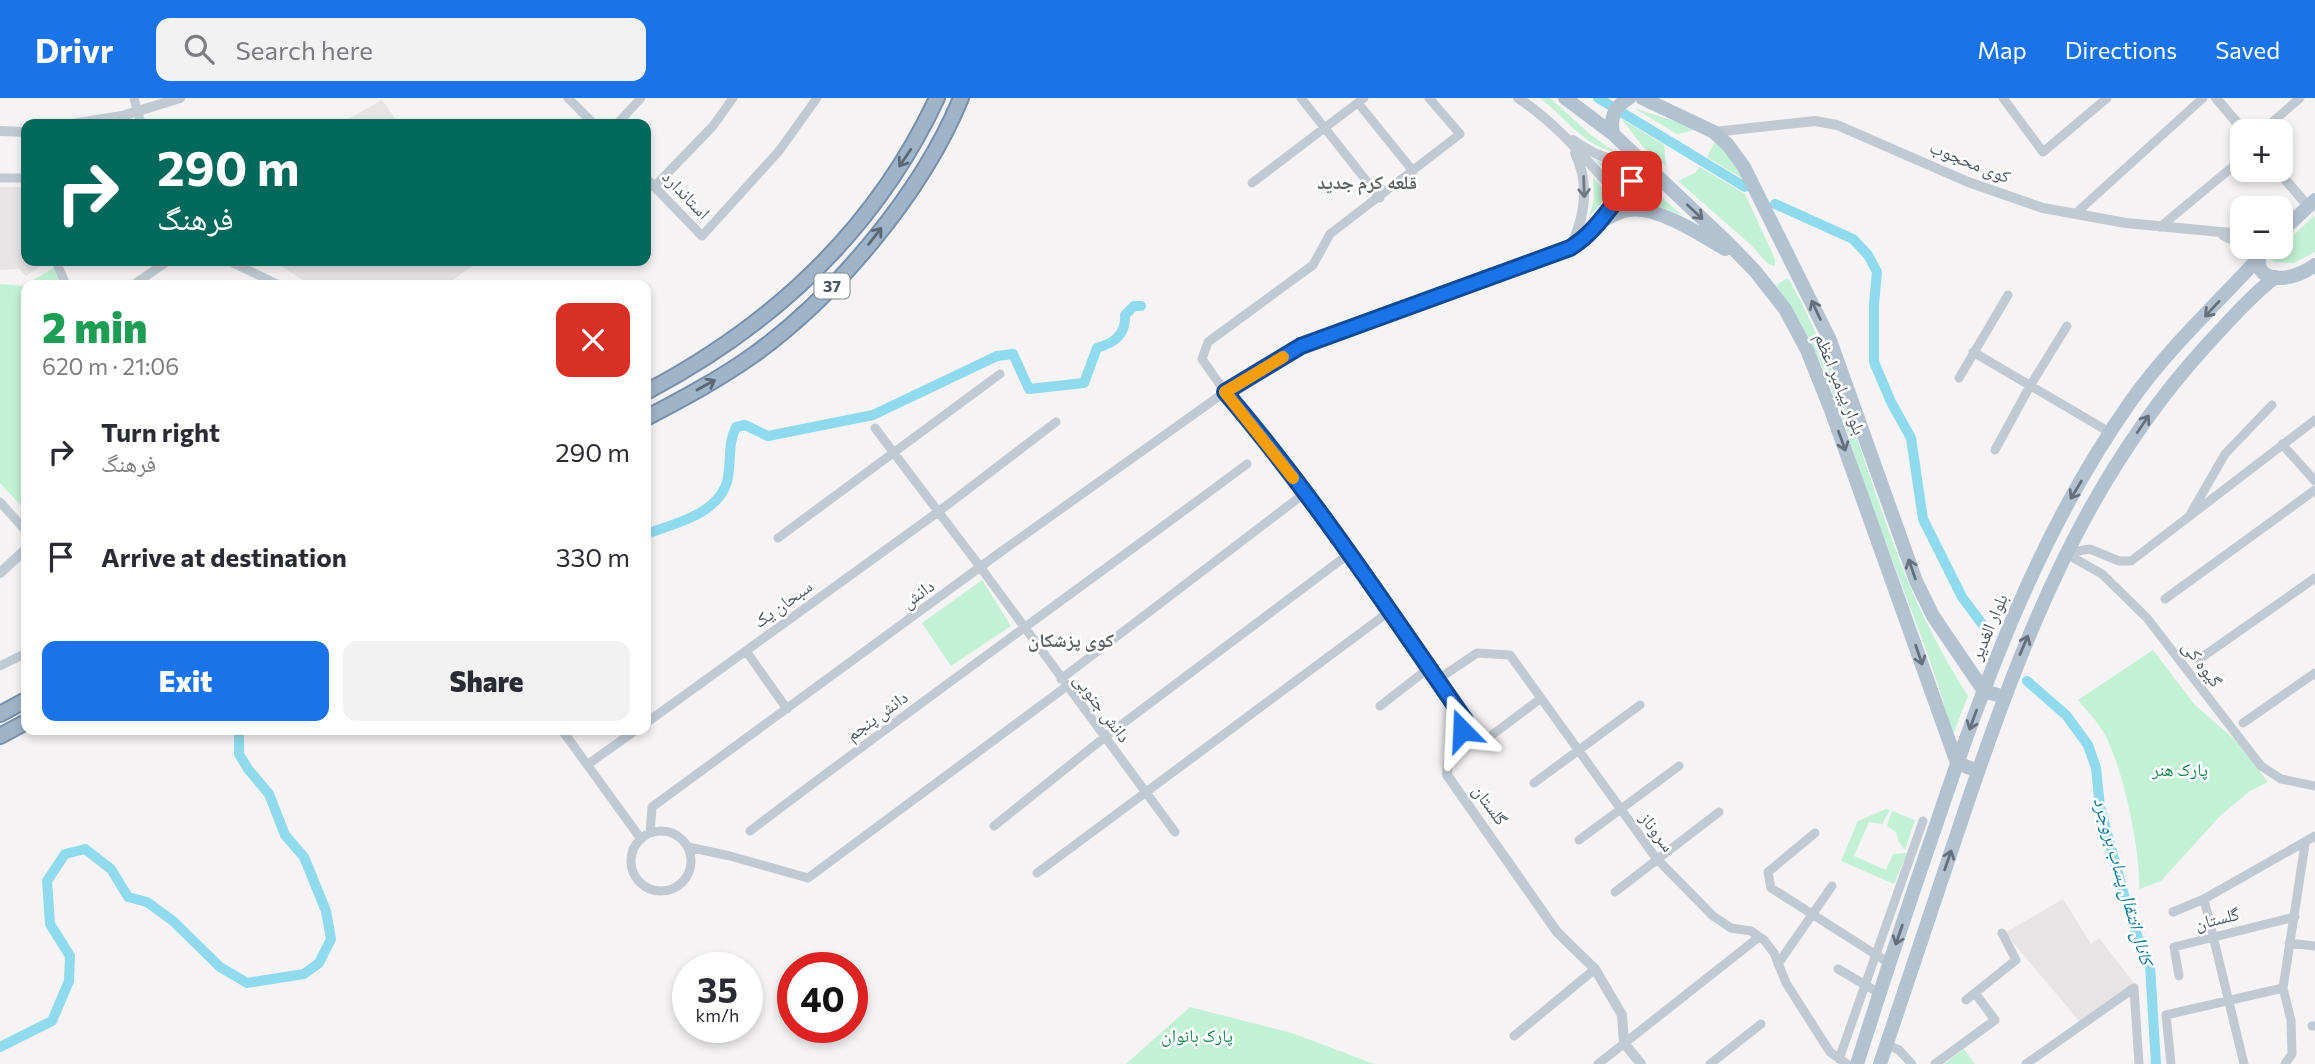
<!DOCTYPE html>
<html lang="en">
<head>
<meta charset="utf-8">
<style>
	body { margin:0; font-family:Commissioner,"Noto Naskh Arabic",sans-serif; background:#f2f2f3; color:#2b2b33; height:100vh; display:flex; flex-direction:column; font-size:26px; white-space:nowrap }
	* { box-sizing:border-box; margin:0 }
	p { font-size:23px; color:#7c7c81 }
	.icon { flex:none; width:38px; height:38px; fill:none; stroke:currentColor; stroke-width:2; stroke-linecap:round; stroke-linejoin:round }
	.map { position:relative; flex:1; overflow:hidden }
	.drawer { position:absolute; left:21px; top:182px; width:630px; height:455px; display:flex; flex-direction:column; background:#fff; border-radius:14px; box-shadow:0 4px 10px #0003 }
	.drawer>* { flex:none }
	.top-card { position:absolute; left:21px; top:21px; width:630px; height:147px; border-radius:14px; box-shadow:0 4px 10px #0003; background:#00695c; color:#fff; overflow:hidden }
	.controls { position:absolute; left:2230px; top:21px; display:grid; gap:14px }
	.controls a { display:grid; place-items:center; width:63px; height:63px; border-radius:14px; background:#fff; box-shadow:0 4px 10px #0003; font-size:35px }
	.speed { position:absolute; left:672px; top:854px; display:flex; gap:14px; font-size:35px; font-weight:700; text-align:center }
	.speed>* { display:grid; place-content:center; width:91px; height:91px; border-radius:50%; background:#fff; box-shadow:0 4px 10px #0003; line-height:1 }
	.speed small { font-size:18px; font-weight:400 }
	.speed .limit { border:10px solid #d22; background:#fff; color:#111 }
	.pin { position:absolute; display:grid; place-items:center; width:60px; height:60px; color:#fff; margin:-30px; border-radius:14px; box-shadow:0 4px 10px #0006 }
	.me { position:absolute; width:77px; margin:-38px; rotate:339deg; stroke-linejoin:round; filter:drop-shadow(0 0 5px #0008) }
	.turn { display:flex; align-items:center; gap:24px; height:147px; padding:0 21px; font-size:32px }
	.turn .icon { width:91px; height:91px; stroke-width:2.5 }
	.turn b { display:block; font-size:49px; line-height:60px }
	.round { display:grid; place-items:center; flex:none; width:74px; height:74px; border-radius:14px; background:#f2f2f3 }
	.summary { display:flex; align-items:center; justify-content:space-between; height:119px; padding:0 21px }
	h1 { font-size:42px; font-weight:800; line-height:52px; color:#1e9e55 }
	.primary-button { display:flex; gap:14px; margin-top:auto; padding:14px 21px }
	.primary-button a { flex:1; height:80px; border-radius:14px; background:#1a73e8; color:#fff; font-size:28px; font-weight:800; line-height:80px; text-align:center }
	.primary-button a+a { background:#f2f2f3; color:#2b2b33 }
	ul { padding:0; list-style:none }
	li { display:flex; align-items:center; gap:21px; height:105px; padding:0 21px }
	li div { flex:1 }
	li b { display:block; font-size:26px }
	li em { font-style:normal }
	header { display:flex; align-items:center; gap:42px; box-sizing:border-box; height:98px; padding:0 35px; background:#1a73e8; color:#fff }
	header strong { font-size:33px }
	nav { display:flex; gap:38px; margin-inline-start:auto; font-size:24px }
	.search { width:490px; height:63px; background:#f2f2f3; display:flex; align-items:center; gap:18px; box-sizing:border-box; padding:0 24px; border-radius:14px; color:#7c7c81; font-size:26px }
	.map>svg:first-child { display:block }
	.education { fill:#e6e4e5 }
	.green { fill:#c3f1d5 }
	.lines { fill:none; stroke-linecap:round; stroke-linejoin:round }
	.canal { stroke:#90daee; stroke-width:10 }
	.trunk-casing { stroke:#7690ad; stroke-width:18 }
	.minor { stroke:#c1cad2; stroke-width:9 }
	.tertiary { stroke:#c1cad2; stroke-width:10 }
	.primary { stroke:#b3c2d1; stroke-width:14 }
	.trunk { stroke:#9fb4c9; stroke-width:14 }
	.oneway { stroke:#5b6976 }
	.oneway2 { stroke:#6e7983 }
	.oneway3 { stroke:#64717d }
	.route-casing { stroke:#114b97; stroke-width:18 }
	.route { stroke:#1a73e8; stroke-width:12 }
	.slow { stroke:#f59e0b; stroke-width:12 }
	.labels { text-anchor:middle; stroke-width:5; stroke-linejoin:round; paint-order:stroke }
	.shield { fill:#fff; stroke:#808990; stroke-width:2 }
	.shield-label { font-size:16px; font-weight:bold; fill:#4a5661 }
	.street-label { font-size:18px; fill:#4a5661; stroke:#fff }
	.park-label { font-size:18px; fill:#17864f; stroke:#fff }
	.neighbourhood-label { font-size:19px; font-weight:bold; fill:#5f6368; stroke:#fff }
	.water-label { font-size:19px; font-style:italic; fill:#0c7c9b; stroke:#fff }
</style>
</head>
<body>
<header>
<strong>Drivr</strong>
<div class="search"><svg class="icon" aria-label="search" viewBox="0 0 24 24"><circle cx="10" cy="10" r="6"/><path d="M15 15l6 6"/></svg>Search here</div>
<nav><a>Map</a><a>Directions</a><a>Saved</a></nav>
</header>
<div class="map">
<svg width="2315" height="966" viewBox="0 0 2315 966">
	<rect width="100%" height="100%" fill="#f5f3f3"/>
	<!-- education -->
	<path class="education" d="M 382,2 L 399,26 L 339,26 Z
		M 0,89 L 26,89 L 26,163 L 40,163 L 42,167 L 26,178 L 19,171 L 0,172 Z
		M 274,163 L 479,163 L 446,187 L 310,187 Z
		M 2063,801 L 2091,846 L 2099,840 L 2134,885 L 2080,924 L 2005,835 Z"/>
	<!-- green -->
	<path class="green" d="M 1540,0 L 1550,0 L 1591,37 L 1615,54 C 1584,48 1565,19 1540,0 Z
		M 1634,10 L 1698,31 L 1677,36 Z
		M 1622,21 L 1664,47 L 1666,68 L 1643,49 Z
		M 1716,42 L 1745,82 L 1707,59 Z
		M 1593,60 L 1612,70 L 1630,72 L 1617,84 Z
		M 1700,69 L 1745,96 L 1775,161 L 1775,168 L 1768,166 L 1750,146 L 1678,83 L 1695,75 Z
		M 1593,79 L 1608,97 L 1589,119 L 1594,101 Z
		M 1640,81 L 1682,117 L 1626,97 Z
		M 2315,117 L 2315,154 L 2294,165 L 2274,164 L 2271,161 L 2273,156 Z
		M 55,169 L 62,187 L 26,187 L 26,413 L 0,385 L 0,186 L 23,188 Z
		M 1788,180 C 1841,273 1867,380 1906,479 C 1923,521 1944,560 1968,598 L 1952,639 C 1947,611 1937,585 1928,557 C 1913,517 1898,477 1883,437 C 1850,352 1831,261 1776,187 Z
		M 982,482 L 1011,528 L 951,568 L 922,525 Z
		M 2153,552 L 2195,607 L 2235,642 L 2268,684 L 2250,693 L 2220,718 L 2161,783 L 2139,791 C 2141,754 2123,670 2105,637 C 2098,624 2087,613 2078,602 Z
		M 1886,711 L 1890,712 L 1882,726 L 1869,724 L 1854,758 L 1886,772 L 1893,756 L 1907,755 L 1894,786 L 1841,763 L 1858,723 Z
		M 1892,713 L 1915,722 L 1905,752 L 1899,744 L 1896,734 L 1887,728 Z
		M 1190,909 L 1292,935 L 1374,966 L 1126,966 Z
		M 1964,951 L 1975,966 L 1944,966 Z"/>
	<g class="lines">
		<!-- canal -->
		<path class="canal" d="M 1598,0 L 1745,89
			M 1775,106 L 1853,141 L 1868,157 L 1877,174 L 1874,206 L 1874,264 L 1891,304 L 1911,340 L 1923,421 L 1962,499 L 1988,534
			M 646,436 C 673,426 717,417 727,384 C 732,365 727,347 736,329 L 745,327 L 768,338 L 873,317 L 997,258 L 1013,256 L 1029,291 L 1084,285 L 1097,250 C 1114,245 1126,237 1125,217 L 1134,208 L 1141,208
			M 2027,583 L 2066,617 L 2088,647 L 2096,670 L 2100,709 L 2131,823 L 2150,868 L 2156,966
			M 0,949 L 52,923 L 69,883 L 70,858 L 50,826 L 47,783 L 65,756 L 85,751 L 111,771 L 128,799 L 147,804 L 173,823 L 220,869 L 247,885 L 304,876 L 319,865 L 331,841 L 326,813 L 304,759 L 285,737 L 269,696 L 248,671 L 239,656 L 239,632"/>
		<defs>
			<path id="trunk" d="M 646,294 C 773,227 876,131 937,0
				M 646,320 C 682,301 718,282 752,258 C 835,199 922,95 961,0
				M 0,616 L 26,602
				M 0,638 L 26,624"/>
		</defs>
		<!-- trunk casing -->
		<use href="#trunk" class="trunk-casing"/>
		<!-- minor -->
		<path class="minor" d="M 134,0 L 141,26
			M 568,0 L 594,26
			M 1301,0 L 1380,100
			M 2003,0 L 2043,54 L 2107,0
			M 1358,5 L 1413,73
			M 617,26 L 641,0
			M 2262,33 L 2300,0
			M 0,80 L 26,80
			M 646,80 L 702,138 L 779,53 L 817,0
			M 1252,85 L 1364,0
			M 654,89 L 713,28 L 733,0
			M 2075,116 L 2203,0
			M 2160,129 L 2242,61
			M 56,163 L 66,187
			M 229,163 L 279,187
			M 133,187 L 168,163
			M 1973,254 L 2111,335
			M 1959,280 L 2008,197
			M 875,330 L 981,470 L 1175,734
			M 2282,346 L 2315,383
			M 1995,352 L 2030,288 L 2067,228
			M 0,404 L 26,433
			M 2191,415 L 2225,356 L 2272,307
			M 778,440 L 1000,276
			M 2065,455 L 2102,476 L 2147,520 L 2261,668 L 2281,681 L 2315,688
			M 2065,455 L 2090,451 L 2119,463 L 2131,463 L 2315,322
			M 2165,501 L 2315,392
			M 746,553 L 787,611
			M 2198,562 L 2315,480
			M 0,568 L 26,555
			M 1061,581 L 1305,395
			M 1437,582 L 1477,555 L 1510,557 L 1656,760 L 1713,818 L 1731,830 L 1751,833 L 1764,842 L 1774,855 L 1786,885 L 1830,954 L 1847,966
			M 1380,608 L 1429,570
			M 646,625 L 938,414 L 1056,324
			M 2243,625 L 2315,575
			M 562,632 L 641,741
			M 1492,637 L 1540,601
			M 587,667 L 636,632
			M 1534,685 L 1640,607
			M 994,728 L 1105,639 L 1350,455
			M 750,733 C 914,608 1082,489 1247,366
			M631 763a30 30 0 1 1 60 0a30 30 0 1 1-60 0Z
			M 650,735 L 652,709 L 1002,453 L 1225,294 L 1202,261 L 1208,244 L 1313,167 L 1330,136 L 1460,36 L 1429,0
			M 1815,735 L 1768,774 L 1771,790 L 1889,865
			M 1579,742 L 1679,668
			M 688,749 L 730,758 L 808,780 L 1067,588
			M 1037,775 L 1390,513
			M 1615,794 L 1719,714
			M 2204,801 L 2244,966
			M 2173,814 L 2204,801 L 2315,738
			M 2289,845 L 2315,848
			M 1778,866 L 1832,788
			M 1838,871 L 1879,895
			M 2179,878 L 2174,849 L 2295,819
			M 2134,890 L 2139,966
			M 1966,902 L 2016,862 L 2002,835
			M 2312,928 L 2315,928
			M 1514,938 L 1595,871
			M 1887,947 L 1899,952 L 1912,966
			M 1839,961 L 1923,723
			M 1598,966 L 1759,839
			M 1710,966 L 1761,926
			M 1935,966 L 1995,922 L 1975,895
			M 2026,966 L 2134,890
			M 2171,966 L 2166,917 L 2283,890
			M 2285,966 L 2292,956 L 2291,922 L 2283,890 L 2305,746"/>
		<!-- tertiary -->
		<path class="tertiary" d="M 1518,0 C 1558,26 1587,63 1619,98
			M 2216,0 L 2244,33
			M 72,26 L 122,18 L 180,0
			M 0,33 L 26,34
			M 1714,34 L 1815,23 L 1837,27 L 1968,84 L 2043,110 L 2126,125 L 2242,136
			M 1573,42 C 1589,53 1616,70 1634,57
			M 2277,72 L 2308,108
			M 2223,137 L 2242,147
			M 1570,150 C 1585,119 1590,86 1575,55
			M 0,475 L 26,451
			M 1641,966 L 1624,945 L 1622,917 L 1595,871 L 1557,834 L 1447,677 L 1448,665 L 1465,622 C 1388,511 1313,397 1225,294 L 1302,248 L 1570,150 C 1599,132 1623,94 1645,67"/>
		<!-- primary -->
		<path class="primary" d="M 1565,0 L 1613,36 L 1728,145 L 1755,173 L 1785,211 L 1807,252 L 1831,312 L 1957,665 L 1978,673
			M 1642,0 L 1714,34 L 1728,47 L 1744,69 L 1830,242 L 1916,483 L 1933,518 L 1984,593 L 2004,599
			M 1613,36 C 1610,19 1614,9 1629,0
			M 1599,125 C 1608,120 1618,113 1629,112 C 1658,108 1701,137 1725,151
			M 2280,135 L 2315,102
			M 2267,149 C 2253,162 2257,178 2278,180 C 2291,180 2305,174 2315,167
			M 1857,966 C 1882,887 1908,808 1935,730 C 1985,581 2040,432 2131,303 C 2167,252 2215,207 2258,161
			M 1880,966 C 1910,877 1939,789 1969,700 C 2025,536 2086,380 2204,250 C 2227,225 2249,200 2275,179"/>
		<!-- trunk -->
		<use href="#trunk" class="trunk"/>
	</g>
	<!-- one-way arrows -->
	<defs><path id="oneway-shaft" d="M-6 0H5M1.5-3L5.5 0L1.5 3" fill="none" stroke-width="1.6" stroke-linecap="round" stroke-linejoin="round" transform="scale(1.75)"/></defs>
	<g class="oneway">
		<use href="#oneway-shaft" transform="translate(905 60) rotate(124)"/>
		<use href="#oneway-shaft" transform="translate(875 138) rotate(-52)"/>
		<use href="#oneway-shaft" transform="translate(706 287) rotate(-29)"/>
	</g>
	<use class="oneway2" href="#oneway-shaft" transform="translate(1584 89) rotate(88)"/>
	<g class="oneway3">
		<use href="#oneway-shaft" transform="translate(1695 114) rotate(43)"/>
		<use href="#oneway-shaft" transform="translate(2212 211) rotate(133)"/>
		<use href="#oneway-shaft" transform="translate(1816 212) rotate(-115)"/>
		<use href="#oneway-shaft" transform="translate(2143 326) rotate(-56)"/>
		<use href="#oneway-shaft" transform="translate(1842 343) rotate(70)"/>
		<use href="#oneway-shaft" transform="translate(2076 392) rotate(121)"/>
		<use href="#oneway-shaft" transform="translate(1912 471) rotate(-109)"/>
		<use href="#oneway-shaft" transform="translate(2024 547) rotate(-67)"/>
		<use href="#oneway-shaft" transform="translate(1919 557) rotate(71)"/>
		<use href="#oneway-shaft" transform="translate(1973 622) rotate(110)"/>
		<use href="#oneway-shaft" transform="translate(1948 762) rotate(-71)"/>
		<use href="#oneway-shaft" transform="translate(1899 837) rotate(109)"/>
	</g>
	<g class="lines">
		<defs>
			<path id="route" d="M 1462,632 L 1465,622 C 1388,511 1313,397 1225,294 L 1301,248 L 1570,150 C 1597,134 1612,105 1632,83"/>
		</defs>
		<!-- route casing -->
		<use href="#route" class="route-casing"/>
		<!-- route -->
		<use href="#route" class="route"/>
		<!-- slow -->
		<path class="slow" d="M 1283,259 L 1225,294 L 1293,380"/>
	</g>
	<g class="labels">
		<!-- shield labels -->
		<rect class="shield" x="814.5" y="175.5" width="35" height="25" rx="5"/>
		<g class="shield-label">
			<text x="832" y="194">37</text>
		</g>
		<!-- street labels -->
		<g class="street-label">
			<text transform="translate(1970 64) rotate(22)" y="6">کوی محجوب</text>
			<text transform="translate(686 97) rotate(46)" y="6">استاندارد</text>
			<text transform="translate(1840 286) rotate(68)" y="6">بلوار پیامبر اعظم</text>
			<text transform="translate(918 496) rotate(-36)" y="6">دانش</text>
			<text transform="translate(783 506) rotate(-36)" y="6">سبحان یک</text>
			<text transform="translate(1989 529) rotate(-67)" y="6">بلوار الغدیر</text>
			<text transform="translate(2202 566) rotate(53)" y="6">گیوه کی</text>
			<text transform="translate(1102 610) rotate(53)" y="6">دانش جنوبی</text>
			<text transform="translate(877 618) rotate(-36)" y="6">دانش پنجم</text>
			<text transform="translate(1490 707) rotate(54)" y="6">گلستان</text>
			<text transform="translate(1657 734) rotate(53)" y="6">سروناز</text>
			<text transform="translate(2217 821) rotate(-14)" y="6">گلستان</text>
		</g>
		<!-- park labels -->
		<g class="park-label">
			<text x="2180" y="678">پارک هنر</text>
			<text x="1197" y="944">پارک بانوان</text>
		</g>
		<!-- neighbourhood labels -->
		<g class="neighbourhood-label">
			<text x="1367" y="91">قلعه کرم جدید</text>
			<text x="1071" y="549">کوی پزشکان</text>
		</g>
		<!-- water labels -->
		<g class="water-label">
			<text transform="translate(2124 783) rotate(74)" y="7">کانال انتقال پساب بروجرد</text>
		</g>
	</g>
</svg>
<div class="controls">
<a>+</a>
<a>−</a>
</div>
<div class="speed"><div>35<small>km/h</small></div><div class="limit">40</div></div>
<div class="pin" style="left:1632px;top:83px;background:#d93025"><svg class="icon" aria-label="arrive" viewBox="0 0 24 24"><path d="M6 21V4h12l-3 4 3 4H6"/></svg></div>
<svg class="me" style="left:1462px;top:632px" viewBox="-20 -20 40 40"><path d="M0-17L14 15 0 8-14 15z" fill="#1a73e8" stroke="#fff" stroke-width="4"/></svg>
<div class="top-card">
<div class="turn"><svg class="icon" aria-label="right" viewBox="0 0 24 24"><path d="M7 20v-9h11M14 6l5 5-5 5"/></svg><div><b>290 m</b>فرهنگ</div></div>
</div>
<section class="drawer">
<div class="summary"><div><h1>2 min</h1><p>620 m · 21:06</p></div><a class="round" style="background:#d93025;color:#fff"><svg class="icon" aria-label="close" viewBox="0 0 24 24"><path d="M6 6l12 12M18 6L6 18"/></svg></a></div>
<ul>
<li><svg class="icon" aria-label="right" viewBox="0 0 24 24"><path d="M7 20v-9h11M14 6l5 5-5 5"/></svg><div><b>Turn right</b><p>فرهنگ</p></div><em>290 m</em></li>
<li><svg class="icon" aria-label="arrive" viewBox="0 0 24 24"><path d="M6 21V4h12l-3 4 3 4H6"/></svg><div><b>Arrive at destination</b></div><em>330 m</em></li>
</ul>
<div class="primary-button"><a>Exit</a><a>Share</a></div>
</section>
</div>
</body>
</html>
